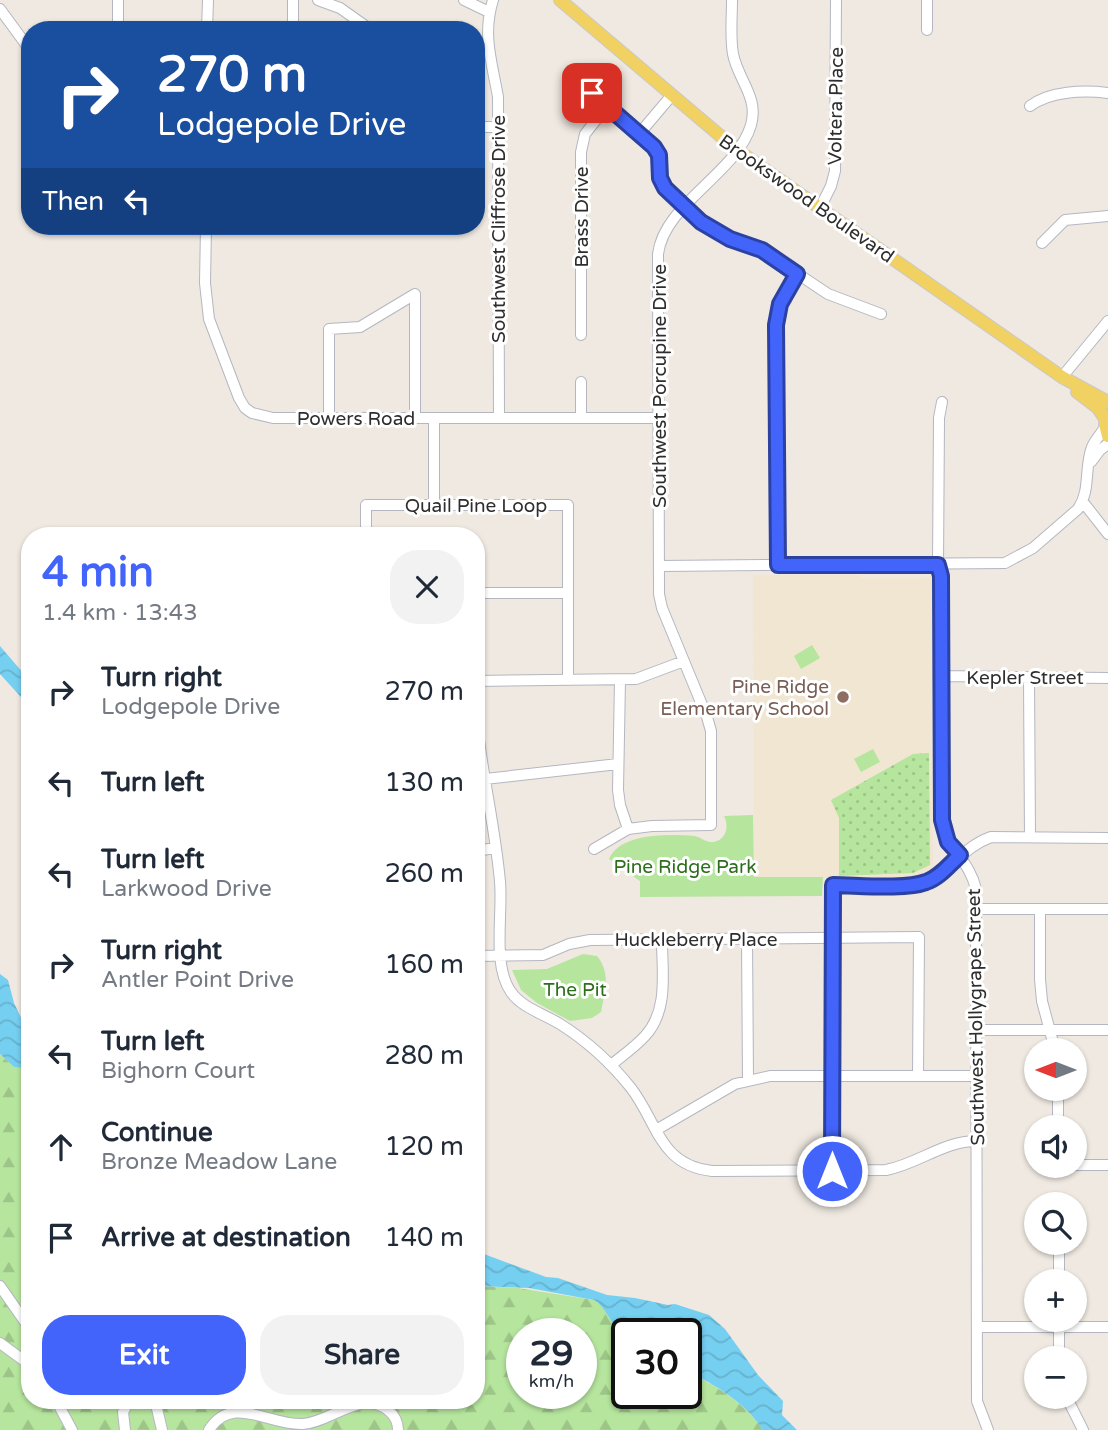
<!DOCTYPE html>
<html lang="en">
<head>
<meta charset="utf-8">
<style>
	body { margin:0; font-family:"Varela Round",sans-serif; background:#f2f2f3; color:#1f2937; height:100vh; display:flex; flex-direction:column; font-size:26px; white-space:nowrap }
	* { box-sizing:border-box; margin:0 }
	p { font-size:23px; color:#747a83 }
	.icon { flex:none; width:38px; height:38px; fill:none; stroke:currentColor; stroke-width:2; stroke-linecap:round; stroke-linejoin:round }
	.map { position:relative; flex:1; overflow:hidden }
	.side { position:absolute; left:21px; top:527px; width:464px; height:882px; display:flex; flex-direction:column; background:#fff; border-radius:28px; box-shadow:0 2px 5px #0004 }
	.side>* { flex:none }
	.guide { position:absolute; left:21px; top:21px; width:464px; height:214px; border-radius:28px; box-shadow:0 2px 5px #0004; background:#1a4fa0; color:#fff; overflow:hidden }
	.needle { width:46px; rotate:270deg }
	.tools { position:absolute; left:1024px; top:1038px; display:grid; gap:14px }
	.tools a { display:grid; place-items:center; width:63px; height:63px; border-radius:50%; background:#fff; box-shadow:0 2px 5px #0004; font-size:35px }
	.speed { position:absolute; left:506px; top:1318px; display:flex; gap:14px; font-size:35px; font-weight:700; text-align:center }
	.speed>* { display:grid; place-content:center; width:91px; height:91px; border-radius:50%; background:#fff; box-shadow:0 2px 5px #0004; line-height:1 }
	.speed small { font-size:18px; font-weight:400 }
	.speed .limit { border:4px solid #111; border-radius:10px; background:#fff; color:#111 }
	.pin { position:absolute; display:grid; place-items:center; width:60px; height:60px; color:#fff; margin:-30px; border-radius:14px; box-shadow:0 4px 10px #0006 }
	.me { position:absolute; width:77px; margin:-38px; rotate:0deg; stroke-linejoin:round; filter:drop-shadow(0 0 5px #0008) }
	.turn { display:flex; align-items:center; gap:24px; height:147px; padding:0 21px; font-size:32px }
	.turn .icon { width:91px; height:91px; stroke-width:2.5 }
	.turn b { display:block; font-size:49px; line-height:60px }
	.then { display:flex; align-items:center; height:66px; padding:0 21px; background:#0003; gap:14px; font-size:26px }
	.round { display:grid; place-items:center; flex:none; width:74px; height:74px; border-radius:28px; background:#f2f2f3 }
	.headline { display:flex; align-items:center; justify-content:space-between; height:119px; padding:0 21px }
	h1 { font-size:42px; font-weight:700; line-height:52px; color:#4264fb }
	.action { display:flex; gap:14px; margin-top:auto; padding:14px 21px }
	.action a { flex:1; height:80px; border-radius:28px; background:#4264fb; color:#fff; font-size:28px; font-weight:700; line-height:80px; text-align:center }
	.action a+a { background:#f2f2f3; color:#1f2937 }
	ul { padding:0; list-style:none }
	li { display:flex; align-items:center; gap:21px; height:91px; padding:0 21px }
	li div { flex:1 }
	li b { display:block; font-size:26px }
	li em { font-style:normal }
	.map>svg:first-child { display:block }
	.education { fill:#f0e6d1 }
	.grass { fill:url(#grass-dots) }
	.forest { fill:url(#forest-firs); fill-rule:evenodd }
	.park { fill:#b6e59e }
	.water { fill:url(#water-waves) }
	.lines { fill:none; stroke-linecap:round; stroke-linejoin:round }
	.minor-casing { stroke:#b4b7c1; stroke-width:12 }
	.major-casing { stroke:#c9c9c9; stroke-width:14 }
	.minor { stroke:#fff; stroke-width:10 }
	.major { stroke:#f2d163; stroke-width:12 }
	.route-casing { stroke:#2b41a3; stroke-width:18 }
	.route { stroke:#4264fb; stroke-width:12 }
	.education-dot { fill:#8d6e63; stroke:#fff; stroke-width:2.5 }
	.labels { text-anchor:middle; stroke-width:6; stroke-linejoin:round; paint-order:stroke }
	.street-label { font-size:19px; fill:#2e2e2e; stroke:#fff }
	.education-label { font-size:19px; fill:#785e54; stroke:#fff; text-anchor:end }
	.park-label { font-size:19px; fill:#2c6e1b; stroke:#fff }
</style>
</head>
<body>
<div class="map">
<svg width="1108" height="1430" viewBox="0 0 1108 1430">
	<defs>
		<pattern id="grass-dots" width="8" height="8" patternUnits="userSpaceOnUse" patternTransform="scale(1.75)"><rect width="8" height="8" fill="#b6e59e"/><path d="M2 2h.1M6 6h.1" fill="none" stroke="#9dc588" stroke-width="1.8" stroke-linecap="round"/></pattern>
		<pattern id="forest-firs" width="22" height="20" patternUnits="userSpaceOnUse" patternTransform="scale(1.75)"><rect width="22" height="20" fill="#b6e59e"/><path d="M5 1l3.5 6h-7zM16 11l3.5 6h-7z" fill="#9dc588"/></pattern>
		<pattern id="water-waves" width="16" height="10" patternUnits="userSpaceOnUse" patternTransform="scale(1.75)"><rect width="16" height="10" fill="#75cff0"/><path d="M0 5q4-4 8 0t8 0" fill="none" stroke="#66b2ce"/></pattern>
	</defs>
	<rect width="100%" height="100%" fill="#efe9e1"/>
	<!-- education -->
	<path class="education" d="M 753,575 L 858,575 L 863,578 L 916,578 L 932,576 L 933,870 L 924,874 L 907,878 L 754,877 Z"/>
	<!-- grass -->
	<path class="grass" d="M 929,753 L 930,865 L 913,873 L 839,876 L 839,818 L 831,800 L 913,754 Z"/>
	<!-- forest -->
	<path class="forest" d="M 0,1054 L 14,1067 L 29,1069 L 30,1073 L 30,1400 L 476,1400 L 476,1286 L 518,1288 L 594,1300 C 608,1309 613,1328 626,1339 L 626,1393 L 686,1393 L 686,1370 C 716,1387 744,1401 763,1430 L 0,1430 ZM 522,1334 L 581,1334 L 581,1393 L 522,1393 Z"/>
	<!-- park -->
	<path class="park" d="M 812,645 L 820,658 L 801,669 L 794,656 Z
		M 873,749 L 880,762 L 861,772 L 854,759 Z
		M 753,815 L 754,877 L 823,877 L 822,896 L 640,897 L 640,881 L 609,859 C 620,833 669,834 694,836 C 701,837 706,843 714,842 C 727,839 729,826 724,816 Z
		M 583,954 L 597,956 C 611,973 605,991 601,1012 L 592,1018 L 570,1021 L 537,1003 L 521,990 L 512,970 L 547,969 Z"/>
	<!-- water -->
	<path class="water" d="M 0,646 L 30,681 L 30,707 L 0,674 Z
		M 0,974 L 8,980 L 14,1003 L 30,1036 L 30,1073 L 28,1069 L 14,1067 L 0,1054 Z
		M 476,1251 L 546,1277 L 558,1278 L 607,1295 L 635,1298 L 668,1305 L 675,1304 L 709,1315 L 725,1329 L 758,1375 L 783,1401 L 782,1415 L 797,1430 L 763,1430 C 744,1401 716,1386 686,1370 L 686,1334 L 626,1334 L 626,1339 C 612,1328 608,1309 594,1300 L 529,1288 L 476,1286 Z"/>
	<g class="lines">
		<defs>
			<path id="minor" d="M 318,0 L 340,8 L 371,30
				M 464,0 L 489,12
				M 493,0 C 482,35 492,62 498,97 L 499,418
				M 0,9 L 30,50
				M 118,30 L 118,0
				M 207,30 L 208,0
				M 293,30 L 293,0
				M 927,30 L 927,0
				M 577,81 L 654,147 L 659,155 L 660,178 L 665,188 L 701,222 L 730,239 L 762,250 L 828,294 L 881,314
				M 1030,106 C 1050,91 1083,90 1108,93
				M 476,127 L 499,127
				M 639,134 L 672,95
				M 820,208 L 831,186 L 835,171 L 836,0
				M 206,226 L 205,283 L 209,319 L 239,398 L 245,408 L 252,413 L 273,418 L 659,418
				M 1042,243 L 1065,220 L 1108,216
				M 581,335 L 581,152 L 585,134 L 607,106
				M 1062,377 L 1108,321
				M 581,382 L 581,418
				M 942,402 L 939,418 L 938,565 L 941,576 L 942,820 C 947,850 969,859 976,889 L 977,1401 L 988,1430
				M 434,418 L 434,505
				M 329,419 L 329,329 L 360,327 L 415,294 L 415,418
				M 1091,462 L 1100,450 L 1108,444
				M 1083,502 L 1108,534
				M 366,536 L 366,505 L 568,505 L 568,680
				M 778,565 L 776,325 L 780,304 L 797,274
				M 660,566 L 1005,563 L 1033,548 L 1078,509 C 1091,490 1084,467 1092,447 C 1095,440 1101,434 1105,427
				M 476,593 L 568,593
				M 941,676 L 1108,678
				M 1029,677 L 1030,837
				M 620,680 L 618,790 L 620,805 L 628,829
				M 476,681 C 477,701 477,721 479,740 C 485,787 496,835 500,882 C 503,915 492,965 511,992 C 522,1008 544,1014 560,1024 C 587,1041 611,1063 631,1088 C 658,1123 659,1165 712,1171 L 886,1170 C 918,1164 943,1141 977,1141
				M 476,681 L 636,679 L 684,661
				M 485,779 L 618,764
				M 594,849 L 628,829 L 652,826 L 711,825 L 711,731 L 707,717 L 662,608 L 659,594 L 658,254 C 664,204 737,173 751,125 C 759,97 738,80 733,54 C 730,37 732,17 732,0
				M 476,851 L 495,848
				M 977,909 L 1108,909
				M 1040,909 L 1040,979 L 1042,1001 L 1055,1050
				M 747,939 L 748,1080
				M 476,956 L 543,955 L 569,944 L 590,940 L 919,937 L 918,1076
				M 977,1030 L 1108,1030
				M 611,1065 C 622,1056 635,1047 645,1036 C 669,1010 662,972 662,940
				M 1058,1127 L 1058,1088
				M 656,1130 L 735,1084 L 770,1076 L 977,1076
				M 1074,1165 L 1108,1165
				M 833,1171 L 833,885 C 861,885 911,892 935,878 C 957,864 964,847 991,837 L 1108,838
				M 1059,1281 L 1059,1242
				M 0,1286 L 30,1329
				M 1059,1320 L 1059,1358
				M 978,1327 L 1108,1327
				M 0,1343 L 30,1365
				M 1066,1396 L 1083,1430
				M 56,1400 L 72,1430
				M 155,1400 L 162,1430
				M 125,1430 L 123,1412 L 130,1400
				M 209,1430 C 232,1393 269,1426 303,1424 C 332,1422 362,1388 389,1411 C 395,1416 398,1422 398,1430"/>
			<path id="major" d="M 560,0 L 737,150 L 1062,377 L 1108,402
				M 1077,392 L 1098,408 L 1106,420
				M 1108,416 L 1105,424 L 1108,436"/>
		</defs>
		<!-- minor casing -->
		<use href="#minor" class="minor-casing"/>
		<!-- major casing -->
		<use href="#major" class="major-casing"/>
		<!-- minor -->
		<use href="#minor" class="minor"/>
		<!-- major -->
		<use href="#major" class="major"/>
	</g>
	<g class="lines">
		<defs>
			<path id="route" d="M 592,93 L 654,147 L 659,155 L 660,178 L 665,188 L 701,222 L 730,239 L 762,250 L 797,274 L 780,304 L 776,325 L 778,565 L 938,565 L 941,576 L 942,820 L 948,842 L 960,855 C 949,865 939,878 926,882 C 905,890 856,885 833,885 L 832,1171"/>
		</defs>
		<!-- route casing -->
		<use href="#route" class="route-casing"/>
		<!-- route -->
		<use href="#route" class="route"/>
	</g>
	<!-- markers -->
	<circle class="education-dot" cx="843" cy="697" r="7"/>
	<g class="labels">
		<!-- street labels -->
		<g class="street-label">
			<text transform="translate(835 106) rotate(-89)" y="7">Voltera Place</text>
			<text transform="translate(807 198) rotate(35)" y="7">Brookswood Boulevard</text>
			<text transform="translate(581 217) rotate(-90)" y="7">Brass Drive</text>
			<text transform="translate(498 229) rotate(-90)" y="7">Southwest Cliffrose Drive</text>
			<text transform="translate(659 386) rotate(-90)" y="7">Southwest Porcupine Drive</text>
			<text x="356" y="425">Powers Road</text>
			<text x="476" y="512">Quail Pine Loop</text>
			<text x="1025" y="684">Kepler Street</text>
			<text x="696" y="946">Huckleberry Place</text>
			<text transform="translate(975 1017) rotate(-91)" y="7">Southwest Hollygrape Street</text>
		</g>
		<!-- education labels -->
		<g class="education-label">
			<text x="829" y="693">Pine Ridge<tspan x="829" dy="22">Elementary School</tspan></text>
		</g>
		<!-- park labels -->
		<g class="park-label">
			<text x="685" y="873">Pine Ridge Park</text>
			<text x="575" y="996">The Pit</text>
		</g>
	</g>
</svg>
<div class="tools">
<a><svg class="needle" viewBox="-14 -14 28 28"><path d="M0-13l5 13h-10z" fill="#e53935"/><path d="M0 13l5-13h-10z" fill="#747a83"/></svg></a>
<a><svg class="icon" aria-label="sound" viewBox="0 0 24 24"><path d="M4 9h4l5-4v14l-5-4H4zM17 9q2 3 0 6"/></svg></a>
<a><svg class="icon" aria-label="search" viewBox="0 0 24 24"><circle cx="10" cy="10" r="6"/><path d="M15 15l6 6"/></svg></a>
<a>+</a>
<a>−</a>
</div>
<div class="speed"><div>29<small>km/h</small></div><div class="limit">30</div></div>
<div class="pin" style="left:592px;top:93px;background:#d93025"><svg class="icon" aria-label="arrive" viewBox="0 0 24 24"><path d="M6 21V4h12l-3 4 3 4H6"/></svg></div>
<svg class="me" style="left:832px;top:1171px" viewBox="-20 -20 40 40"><circle r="17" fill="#4264fb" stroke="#fff" stroke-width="3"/><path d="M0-11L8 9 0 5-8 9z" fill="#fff"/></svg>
<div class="guide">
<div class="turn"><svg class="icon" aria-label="right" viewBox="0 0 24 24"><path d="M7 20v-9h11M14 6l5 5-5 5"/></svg><div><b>270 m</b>Lodgepole Drive</div></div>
<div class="then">Then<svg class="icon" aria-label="left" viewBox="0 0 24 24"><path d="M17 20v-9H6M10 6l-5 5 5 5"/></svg></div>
</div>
<section class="side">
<div class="headline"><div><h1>4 min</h1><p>1.4 km · 13:43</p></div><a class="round"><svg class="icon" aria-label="close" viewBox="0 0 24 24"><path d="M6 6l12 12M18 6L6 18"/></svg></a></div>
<ul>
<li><svg class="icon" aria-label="right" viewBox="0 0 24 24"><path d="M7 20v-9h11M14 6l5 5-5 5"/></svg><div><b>Turn right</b><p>Lodgepole Drive</p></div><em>270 m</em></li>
<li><svg class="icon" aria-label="left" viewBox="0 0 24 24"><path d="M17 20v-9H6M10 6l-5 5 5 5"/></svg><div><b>Turn left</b></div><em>130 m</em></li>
<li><svg class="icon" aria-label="left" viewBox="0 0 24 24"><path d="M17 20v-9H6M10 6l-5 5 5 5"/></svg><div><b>Turn left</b><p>Larkwood Drive</p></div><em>260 m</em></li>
<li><svg class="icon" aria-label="right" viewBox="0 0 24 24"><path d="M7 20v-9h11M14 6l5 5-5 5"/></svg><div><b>Turn right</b><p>Antler Point Drive</p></div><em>160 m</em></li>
<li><svg class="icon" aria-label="left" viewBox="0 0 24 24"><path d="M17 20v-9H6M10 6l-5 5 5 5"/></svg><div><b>Turn left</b><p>Bighorn Court</p></div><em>280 m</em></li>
<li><svg class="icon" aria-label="ahead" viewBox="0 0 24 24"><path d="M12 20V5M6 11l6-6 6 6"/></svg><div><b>Continue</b><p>Bronze Meadow Lane</p></div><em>120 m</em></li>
<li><svg class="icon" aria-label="arrive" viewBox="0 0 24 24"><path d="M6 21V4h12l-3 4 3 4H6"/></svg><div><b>Arrive at destination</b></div><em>140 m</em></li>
</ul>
<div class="action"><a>Exit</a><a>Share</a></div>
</section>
</div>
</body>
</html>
